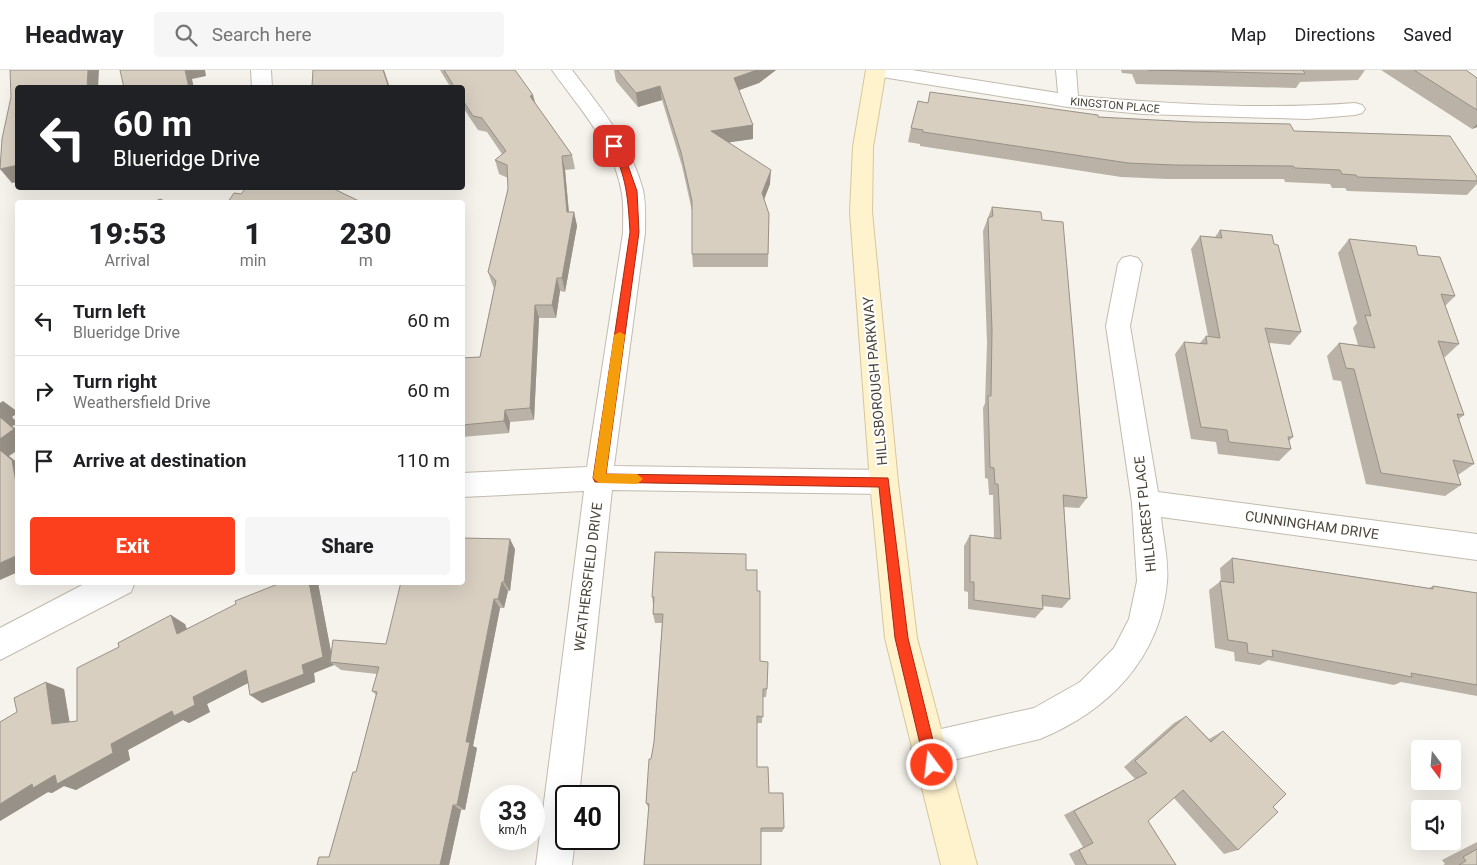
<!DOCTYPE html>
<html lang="en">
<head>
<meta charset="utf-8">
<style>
	body { margin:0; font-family:Roboto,sans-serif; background:#f6f6f6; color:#202124; height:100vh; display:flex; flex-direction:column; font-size:19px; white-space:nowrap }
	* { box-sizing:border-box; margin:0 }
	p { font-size:16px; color:#757577 }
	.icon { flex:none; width:28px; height:28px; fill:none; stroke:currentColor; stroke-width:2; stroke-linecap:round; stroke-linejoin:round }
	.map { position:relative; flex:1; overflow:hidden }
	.drawer { position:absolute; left:15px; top:130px; width:450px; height:385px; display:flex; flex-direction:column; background:#fff; border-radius:5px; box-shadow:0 5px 20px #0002 }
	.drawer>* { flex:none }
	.guide { position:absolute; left:15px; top:15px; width:450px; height:105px; border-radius:5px; box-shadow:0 5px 20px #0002; background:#202124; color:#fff; overflow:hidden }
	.needle { width:32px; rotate:164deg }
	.buttons { position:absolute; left:1411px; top:670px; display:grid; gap:10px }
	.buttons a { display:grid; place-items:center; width:50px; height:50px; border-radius:5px; background:#fff; box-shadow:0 5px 20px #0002; font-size:25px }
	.speed { position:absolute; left:480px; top:715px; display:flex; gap:10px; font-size:25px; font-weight:700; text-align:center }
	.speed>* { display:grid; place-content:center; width:65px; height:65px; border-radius:50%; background:#fff; box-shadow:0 5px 20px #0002; line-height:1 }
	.speed small { font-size:12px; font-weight:400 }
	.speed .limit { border:2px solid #111; border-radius:8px; background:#fff; color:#111 }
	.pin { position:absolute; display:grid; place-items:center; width:42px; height:42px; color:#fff; margin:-21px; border-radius:10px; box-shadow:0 2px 8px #0006 }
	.me { position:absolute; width:55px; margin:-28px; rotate:345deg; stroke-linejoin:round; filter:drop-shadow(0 0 4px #0008) }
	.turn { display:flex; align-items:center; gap:18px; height:105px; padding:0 15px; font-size:22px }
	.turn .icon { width:65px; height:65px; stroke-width:2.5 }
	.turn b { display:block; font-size:35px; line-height:42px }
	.eta { display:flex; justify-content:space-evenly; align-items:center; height:85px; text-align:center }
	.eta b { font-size:30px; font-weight:800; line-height:35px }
	.primary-button { display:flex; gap:10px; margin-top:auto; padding:10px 15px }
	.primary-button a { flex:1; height:58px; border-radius:5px; background:#fc3f1d; color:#fff; font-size:20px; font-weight:800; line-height:58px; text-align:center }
	.primary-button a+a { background:#f6f6f6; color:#202124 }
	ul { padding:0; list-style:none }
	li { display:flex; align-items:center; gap:15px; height:70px; padding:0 15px; border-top:1px solid #e0e0e0 }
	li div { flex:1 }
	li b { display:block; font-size:19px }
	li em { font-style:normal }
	header { display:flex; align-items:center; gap:30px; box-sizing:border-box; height:70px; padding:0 25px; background:#fff; border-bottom:1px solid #e0e0e0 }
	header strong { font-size:24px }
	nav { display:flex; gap:28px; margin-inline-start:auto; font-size:18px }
	.search { width:350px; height:45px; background:#f6f6f6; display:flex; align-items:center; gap:12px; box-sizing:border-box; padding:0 18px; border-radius:5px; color:#757577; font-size:19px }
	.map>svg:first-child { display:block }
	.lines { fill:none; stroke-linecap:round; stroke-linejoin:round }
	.street-casing { stroke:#c2bbae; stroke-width:2 }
	.secondary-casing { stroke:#d6c79b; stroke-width:2 }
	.street { fill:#fff; fill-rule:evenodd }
	.secondary { fill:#fff3cd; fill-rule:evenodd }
	.wall { fill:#bab2a6 }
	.shaded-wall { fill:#979187 }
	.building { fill:#d8cfc1; stroke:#979187 }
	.route { fill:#fc3f1d; stroke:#a42913 }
	.slow { fill:#f59e0b }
	.labels { text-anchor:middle; stroke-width:4; stroke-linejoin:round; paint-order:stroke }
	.far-street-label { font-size:11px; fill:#4b4439; stroke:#fff }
	.street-label { font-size:14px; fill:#4b4439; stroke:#fff }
</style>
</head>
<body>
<header>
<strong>Headway</strong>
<div class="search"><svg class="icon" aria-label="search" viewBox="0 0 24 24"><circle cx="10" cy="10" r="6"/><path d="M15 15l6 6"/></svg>Search here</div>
<nav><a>Map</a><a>Directions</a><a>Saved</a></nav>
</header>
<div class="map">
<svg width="1477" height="795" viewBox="0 0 1477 795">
	<rect width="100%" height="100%" fill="#f6f3ec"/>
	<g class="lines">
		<defs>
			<path id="street" d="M 251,0 L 271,0 L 272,18 L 252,18 Z
				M 552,0 L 572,0 C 600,37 631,74 643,120 C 646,134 645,149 645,163 L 614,396 L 884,400 L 894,404 L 898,412 L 894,420 L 884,424 L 612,420 L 579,726 L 566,726 L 566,769 L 575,769 L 572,795 L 536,795 L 584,421 L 462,427 L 462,403 L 587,397 L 623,163 C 623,150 624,137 622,124 C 615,76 579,38 552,0 Z
				M 866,0 L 912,0 L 1058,23 L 1056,0 L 1076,0 L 1078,26 C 1169,34 1263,40 1355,33 L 1362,35 L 1365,39 L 1362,43 L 1355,45 L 1307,49 L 1143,44 L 1068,37 L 876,6 L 869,4 Z
				M 1130,186 L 1138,188 L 1142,194 L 1130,256 L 1158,422 L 1477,464 L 1477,490 L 1161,447 C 1163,468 1169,491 1167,512 C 1160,589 1108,641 1040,669 L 928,696 L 916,691 L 911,679 L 916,667 L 928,662 L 1034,638 L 1080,612 L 1114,578 L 1129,549 L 1137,511 L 1132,433 L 1106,256 L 1118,194 L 1122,188 Z
				M 88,512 L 135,512 L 131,522 L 0,590 L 0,558 Z"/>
			<path id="secondary" d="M 866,0 L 886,0 L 873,77 L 872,142 L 898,412 L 917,568 L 977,795 L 941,795 L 885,568 L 870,412 L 850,142 L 853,77 Z"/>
		</defs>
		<!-- street casing -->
		<use href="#street" class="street-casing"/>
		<!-- secondary casing -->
		<use href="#secondary" class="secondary-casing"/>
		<!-- street -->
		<use href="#street" class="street"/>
		<!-- secondary -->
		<use href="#secondary" class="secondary"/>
	</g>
	<!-- wall -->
	<path class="wall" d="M 440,0 L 515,0 L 535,33 L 572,85 L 575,99 L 565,100 L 569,142 L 574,142 L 577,156 L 565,222 L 560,221 L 556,248 L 539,248 L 534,350 L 510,352 L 509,363 L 462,367 L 462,288 L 480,287 L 494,218 L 493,216 L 488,202 L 508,119 L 508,108 L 499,104 L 495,90 L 502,84 L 487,62 L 478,60 L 462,36 L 462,18 L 451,18 Z
		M 614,0 L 776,0 L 759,13 L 739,20 L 753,69 L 729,72 L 770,114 L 764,130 L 769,144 L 768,197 L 693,197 L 692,184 L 692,141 L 682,96 L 662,30 L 638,37 L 616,11 Z
		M 1121,0 L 1365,0 L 1358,10 L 1300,12 L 1296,18 L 1136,14 L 1132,4 L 1122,3 Z
		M 1381,0 L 1466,0 L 1477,8 L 1477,57 L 1472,59 Z
		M 928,33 L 1098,47 L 1294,61 L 1477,107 L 1477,114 L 1467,125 L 1347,121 L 1345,118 L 1332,118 L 1330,114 L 1285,112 L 1284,109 L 1167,109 L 1121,107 L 920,76 L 920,74 L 908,72 L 911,58 Z
		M 992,137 L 1042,150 L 1087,428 L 1079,438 L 1064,437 L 1070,529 L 1062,538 L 1042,536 L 1043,539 L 1035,548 L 968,539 L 968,522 L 964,521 L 964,476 L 970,465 L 994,468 L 993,425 L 989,425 L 988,409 L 985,408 L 983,338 L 985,333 L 987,273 L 983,161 Z
		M 1220,160 L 1274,174 L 1301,262 L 1290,275 L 1269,273 L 1293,367 L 1289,371 L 1291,379 L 1279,391 L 1218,384 L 1216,372 L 1191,369 L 1175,284 L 1184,272 L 1200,273 L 1206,266 L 1208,266 L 1191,179 L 1200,166 L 1215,167 Z
		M 1349,169 L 1418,185 L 1455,226 L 1445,236 L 1459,274 L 1445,287 L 1443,287 L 1464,345 L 1459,349 L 1474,394 L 1458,405 L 1461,415 L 1445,426 L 1366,414 L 1341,311 L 1333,310 L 1327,286 L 1339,273 L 1358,275 L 1353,258 L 1357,253 L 1338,183 Z
		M 515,479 L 510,521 L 508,521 L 504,538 L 500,538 L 473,676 L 477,678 L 465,740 L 461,740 L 449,795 L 317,795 L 329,787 L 356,702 L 376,625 L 372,621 L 377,604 L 341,600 L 333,594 L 334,595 L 314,603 L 315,612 L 262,633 L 248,613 L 207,634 L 210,642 L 189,653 L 183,650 L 128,680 L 130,690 L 76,720 L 64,716 L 52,723 L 48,722 L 0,751 L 0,652 L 64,619 L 69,652 L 77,651 L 185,554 L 187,559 L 283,512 L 318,513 L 331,583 L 386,574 Z
		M 1232,488 L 1429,518 L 1433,516 L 1477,523 L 1477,626 L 1401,612 L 1394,615 L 1268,590 L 1260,595 L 1235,591 L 1234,582 L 1215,578 L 1209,520 L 1221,511 L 1220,498 Z
		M 746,500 L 757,521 L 760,591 L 767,619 L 766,627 L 763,627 L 762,653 L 757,653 L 757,697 L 784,758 L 782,762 L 761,762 L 648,737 L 646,733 L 654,672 L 662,553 L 655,553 L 653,544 L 653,535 L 652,527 Z
		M 1186,646 L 1209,669 L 1223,661 L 1273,737 L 1238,780 L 1224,784 L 1174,728 L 1148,751 L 1176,795 L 1075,795 L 1069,784 L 1083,777 L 1064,745 L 1135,709 L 1124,697 L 1174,653 Z
		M 1477,772 L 1477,795 L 1443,795 L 1445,794 L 1442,790 Z"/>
	<!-- shaded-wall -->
	<path class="shaded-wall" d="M 88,0 L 99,0 L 98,18 L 87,18 Z
		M 185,0 L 205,0 L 206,6 L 192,9 L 194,18 L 189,18 Z
		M 383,0 L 384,0 L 390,18 L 389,18 Z
		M 757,0 L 776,0 L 759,13 L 734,22 L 734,8 Z
		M 660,16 L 662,30 L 638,37 L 636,23 Z
		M 533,25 L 537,39 L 530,26 Z
		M 1477,54 L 1477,57 L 1472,59 Z
		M 753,55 L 753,69 L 711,75 L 711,61 Z
		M 562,86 L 565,100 L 570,155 L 567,142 Z
		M 18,95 L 18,112 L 12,113 L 0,99 Z
		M 771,100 L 770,114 L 761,137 L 762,123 Z
		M 574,142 L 577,156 L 565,222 L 562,208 Z
		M 557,208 L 560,221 L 556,248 L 552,235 Z
		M 535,235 L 539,248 L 534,350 L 530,338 Z
		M 3,331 L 18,342 L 18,343 L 12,347 L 18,353 L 18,354 L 12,356 L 18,360 L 18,380 L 9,386 L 18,393 L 18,424 L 0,380 L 0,333 Z
		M 505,340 L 510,352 L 509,363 L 504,351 Z
		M 510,469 L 515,479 L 510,521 L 504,512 Z
		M 18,485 L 18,502 L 0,510 L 0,493 Z
		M 309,512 L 318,513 L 333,592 L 330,592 L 334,595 L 314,603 L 315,612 L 262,633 L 250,625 L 302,595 Z
		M 502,512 L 508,521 L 504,538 L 498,529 Z
		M 494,529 L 500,538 L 473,676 L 477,678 L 465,740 L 457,735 L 466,672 Z
		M 171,545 L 185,554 L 191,572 L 177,564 Z
		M 246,600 L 258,608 L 207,634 L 210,642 L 189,653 L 183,650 L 128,680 L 130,690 L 76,720 L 64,716 L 52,723 L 48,722 L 0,751 L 0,734 L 32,714 L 111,674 L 193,627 Z
		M 46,612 L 64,619 L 71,660 L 52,654 Z
		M 453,735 L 461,740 L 449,795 L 440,795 Z"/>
	<!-- building -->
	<path class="building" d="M 10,0 L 88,0 L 87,18 L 18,18 L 18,95 L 0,99 L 2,69 L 11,27 Z
		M 120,0 L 185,0 L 189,18 L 124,18 Z
		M 313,0 L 383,0 L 389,18 L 318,18 L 318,16 L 312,16 Z
		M 444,0 L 515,0 L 533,25 L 530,26 L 572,85 L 562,86 L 567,142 L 574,142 L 562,208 L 557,208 L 552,235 L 535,235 L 530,338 L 505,340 L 504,351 L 462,355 L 462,288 L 480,287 L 496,211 L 488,202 L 508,119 L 507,95 L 495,90 L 506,81 L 482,48 L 473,46 L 462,29 L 462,18 L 455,18 Z
		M 617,0 L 757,0 L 734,8 L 753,55 L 711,61 L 771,100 L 762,123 L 769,144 L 768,184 L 692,184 L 692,131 L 681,82 L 660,16 L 636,23 Z
		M 1148,0 L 1303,0 L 1305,4 Z
		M 1414,0 L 1466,0 L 1477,8 L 1477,40 Z
		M 930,22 L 1098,45 L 1098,47 L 1194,52 L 1290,54 L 1294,61 L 1450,66 L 1477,107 L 1477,111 L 1357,107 L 1356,105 L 1342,104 L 1340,100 L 1295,98 L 1293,96 L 1174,95 L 1128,93 L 923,62 L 923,60 L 911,58 L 918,31 L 928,33 Z
		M 246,118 L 332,118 L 361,132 L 228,132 L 234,123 L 241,124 Z
		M 160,129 L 167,132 L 154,132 Z
		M 992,137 L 1041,142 L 1042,150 L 1063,152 L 1087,428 L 1063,425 L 1070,529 L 1042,525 L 1043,539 L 974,530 L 974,512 L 970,512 L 970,465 L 1001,469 L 998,414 L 995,414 L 994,398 L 990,397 L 988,326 L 991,326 L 992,260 L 988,148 L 993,146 Z
		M 1220,160 L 1272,165 L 1274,174 L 1278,175 L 1301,262 L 1265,258 L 1293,367 L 1288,367 L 1291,379 L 1229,372 L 1227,360 L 1201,357 L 1184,272 L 1207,274 L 1206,266 L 1220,268 L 1200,166 L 1222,168 Z
		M 1349,169 L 1416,176 L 1418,185 L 1440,187 L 1455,226 L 1441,224 L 1459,274 L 1438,271 L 1464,345 L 1457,344 L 1474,394 L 1453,390 L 1461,415 L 1381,403 L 1354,299 L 1346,298 L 1339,273 L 1375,278 L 1365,245 L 1371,246 Z
		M 0,347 L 14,359 L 0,369 Z
		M 0,380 L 12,390 L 18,424 L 18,485 L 0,493 Z
		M 462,468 L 510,469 L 504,512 L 502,512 L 498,529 L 494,529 L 466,672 L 470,672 L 457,735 L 453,735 L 440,795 L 317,795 L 319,787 L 329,787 L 353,702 L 356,702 L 377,622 L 372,621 L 379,597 L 330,592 L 333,570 L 386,574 L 401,512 L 462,512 Z
		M 655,482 L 746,484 L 746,500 L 757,500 L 757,521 L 760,521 L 760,591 L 768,592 L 767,619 L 763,619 L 763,647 L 757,646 L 757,697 L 768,697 L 769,723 L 783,723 L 784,758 L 761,758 L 761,795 L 644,795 L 649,734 L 646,733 L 649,689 L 651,689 L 654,672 L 663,544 L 653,544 L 654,527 L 652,527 Z
		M 1232,488 L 1433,519 L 1433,516 L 1477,523 L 1477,615 L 1411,603 L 1412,607 L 1272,580 L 1273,587 L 1248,583 L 1247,573 L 1228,570 L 1220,511 L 1234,513 Z
		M 283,512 L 309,512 L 323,587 L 302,595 L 304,604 L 250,625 L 246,600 L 193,627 L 195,635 L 174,646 L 172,641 L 111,674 L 113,683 L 57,714 L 55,705 L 33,718 L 32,714 L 0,734 L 0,652 L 17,642 L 14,628 L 46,612 L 52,654 L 77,651 L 77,598 L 119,577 L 118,573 L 171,545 L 177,564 L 236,534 L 235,531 Z
		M 1186,646 L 1211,672 L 1223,661 L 1286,724 L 1273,737 L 1278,742 L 1238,780 L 1183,720 L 1148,751 L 1176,795 L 1087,795 L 1079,780 L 1093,773 L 1074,741 L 1147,703 L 1135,691 Z
		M 1477,779 L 1477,795 L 1459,795 L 1466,791 L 1463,787 Z"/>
	<!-- route -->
	<path class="route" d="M 614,73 L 618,74 L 625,87 L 637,121 L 639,162 L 606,404 L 888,408 L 908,568 L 939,695 L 937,700 L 932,702 L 927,700 L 925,695 L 895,568 L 879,417 L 595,412 L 593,408 L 630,162 C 628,130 627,105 610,76 Z"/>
	<!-- slow -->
	<path class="slow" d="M 620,262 L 625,265 L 606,404 L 637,404 L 643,409 L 637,414 L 599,413 L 593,408 L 614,265 Z"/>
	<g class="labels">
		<!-- far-street labels -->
		<g class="far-street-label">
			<text transform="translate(1115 35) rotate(5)" y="4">KINGSTON PLACE</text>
		</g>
		<!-- street labels -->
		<g class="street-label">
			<text transform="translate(875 311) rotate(-95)" y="5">HILLSBOROUGH PARKWAY</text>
			<text transform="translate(1145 444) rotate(-96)" y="5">HILLCREST PLACE</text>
			<text transform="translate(1312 455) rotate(8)" y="5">CUNNINGHAM DRIVE</text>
			<text transform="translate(588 507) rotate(-83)" y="5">WEATHERSFIELD DRIVE</text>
		</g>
	</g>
</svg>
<div class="buttons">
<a><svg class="needle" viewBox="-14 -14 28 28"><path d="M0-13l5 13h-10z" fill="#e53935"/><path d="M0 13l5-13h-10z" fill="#757577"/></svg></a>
<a><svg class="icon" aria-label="sound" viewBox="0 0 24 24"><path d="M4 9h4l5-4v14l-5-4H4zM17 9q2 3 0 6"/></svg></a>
</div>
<div class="speed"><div>33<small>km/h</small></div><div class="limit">40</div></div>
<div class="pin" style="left:614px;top:76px;background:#d93025"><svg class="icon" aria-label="arrive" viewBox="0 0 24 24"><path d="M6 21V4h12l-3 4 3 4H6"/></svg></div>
<svg class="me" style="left:932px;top:695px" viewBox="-20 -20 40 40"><circle r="17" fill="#fc3f1d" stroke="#fff" stroke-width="3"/><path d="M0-11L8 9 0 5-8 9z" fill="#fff"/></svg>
<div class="guide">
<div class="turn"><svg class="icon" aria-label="left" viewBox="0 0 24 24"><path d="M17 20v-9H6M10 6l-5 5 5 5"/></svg><div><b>60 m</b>Blueridge Drive</div></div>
</div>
<section class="drawer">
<div class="eta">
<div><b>19:53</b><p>Arrival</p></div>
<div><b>1</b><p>min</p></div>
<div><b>230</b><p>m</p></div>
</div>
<ul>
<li><svg class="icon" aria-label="left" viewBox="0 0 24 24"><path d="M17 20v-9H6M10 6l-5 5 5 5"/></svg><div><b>Turn left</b><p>Blueridge Drive</p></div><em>60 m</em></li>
<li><svg class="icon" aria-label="right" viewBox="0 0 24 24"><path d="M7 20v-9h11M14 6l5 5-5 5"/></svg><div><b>Turn right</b><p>Weathersfield Drive</p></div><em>60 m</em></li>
<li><svg class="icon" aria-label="arrive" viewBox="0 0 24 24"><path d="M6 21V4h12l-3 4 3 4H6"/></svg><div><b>Arrive at destination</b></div><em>110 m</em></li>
</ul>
<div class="primary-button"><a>Exit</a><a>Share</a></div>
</section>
</div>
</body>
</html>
